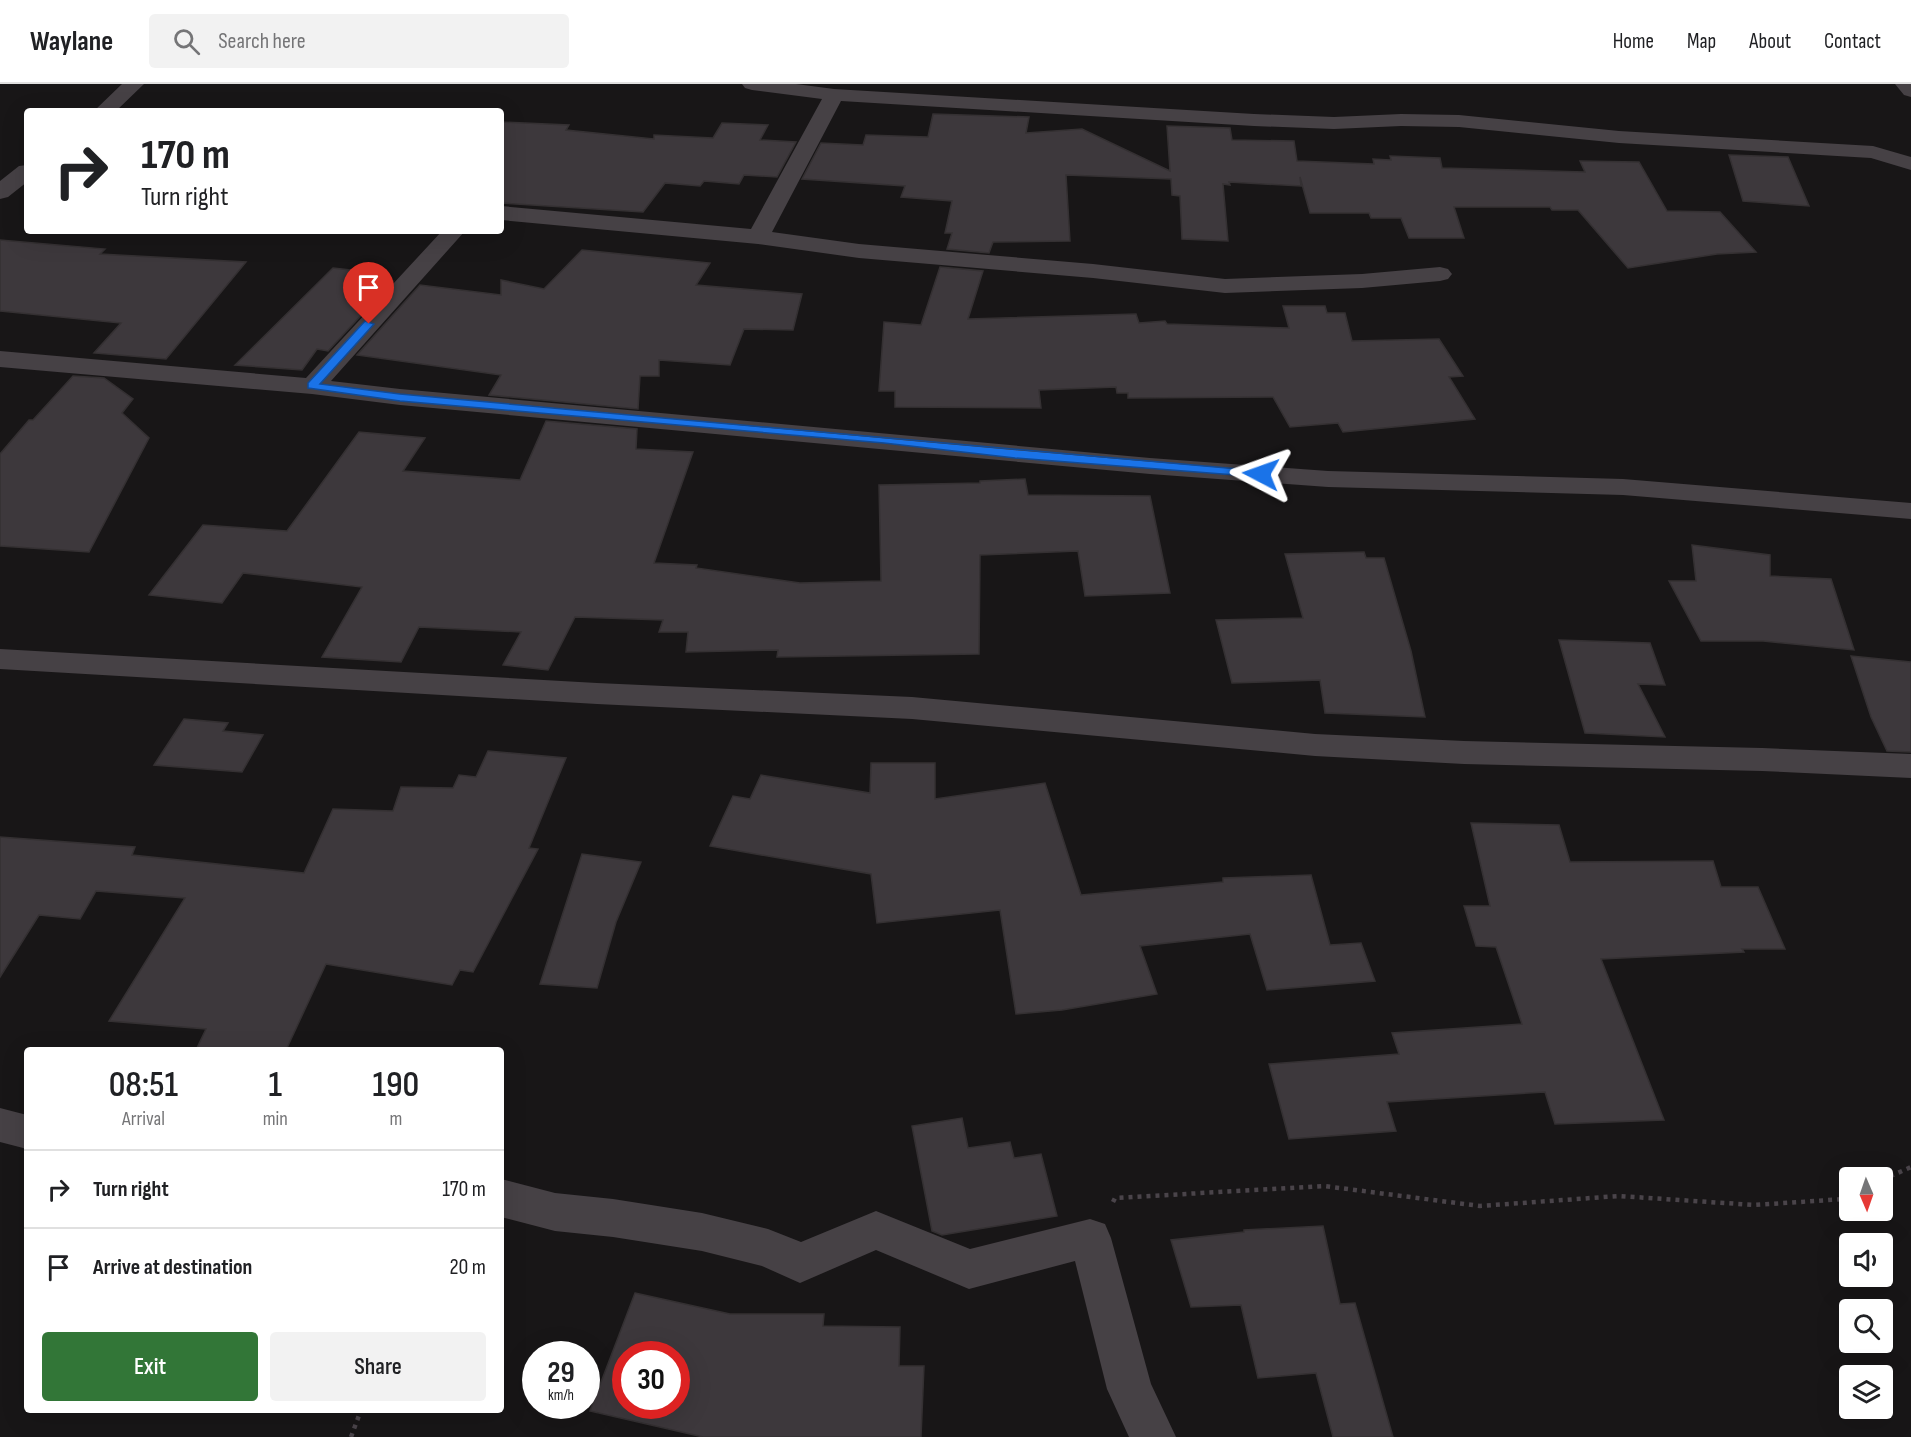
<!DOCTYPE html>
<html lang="en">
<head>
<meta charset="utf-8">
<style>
	body { margin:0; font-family:"Sofia Sans Condensed",sans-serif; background:#f2f2f2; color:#202124; height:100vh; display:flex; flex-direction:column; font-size:22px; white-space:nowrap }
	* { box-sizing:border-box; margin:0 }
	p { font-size:20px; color:#757577 }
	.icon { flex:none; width:33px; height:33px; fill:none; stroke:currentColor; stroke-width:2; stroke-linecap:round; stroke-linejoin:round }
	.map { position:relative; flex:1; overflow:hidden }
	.panel { position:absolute; left:24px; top:963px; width:480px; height:366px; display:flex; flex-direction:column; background:#fff; border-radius:6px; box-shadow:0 6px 24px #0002 }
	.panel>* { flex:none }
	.top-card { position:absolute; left:24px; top:24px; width:480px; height:126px; border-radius:6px; box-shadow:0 6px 24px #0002; background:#fff; color:#202124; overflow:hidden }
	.needle { width:39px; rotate:178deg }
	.tools { position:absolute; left:1839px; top:1083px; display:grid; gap:12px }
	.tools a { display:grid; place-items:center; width:54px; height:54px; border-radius:6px; background:#fff; box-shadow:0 6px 24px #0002; font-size:30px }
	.speed { position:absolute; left:522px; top:1257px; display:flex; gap:12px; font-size:30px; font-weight:700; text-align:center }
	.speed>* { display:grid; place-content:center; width:78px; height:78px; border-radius:50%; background:#fff; box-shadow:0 6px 24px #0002; line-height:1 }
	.speed small { font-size:15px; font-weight:400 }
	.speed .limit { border:9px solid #d22; background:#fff; color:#111 }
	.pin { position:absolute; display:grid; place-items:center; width:51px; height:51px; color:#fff; margin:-62px -26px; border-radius:50% 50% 50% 0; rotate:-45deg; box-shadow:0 0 6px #0007 }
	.pin .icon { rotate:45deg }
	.me { position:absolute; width:66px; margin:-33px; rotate:274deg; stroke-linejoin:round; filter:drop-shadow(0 0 4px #0008) }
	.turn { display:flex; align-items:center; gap:21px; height:126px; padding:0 18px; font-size:27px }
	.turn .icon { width:78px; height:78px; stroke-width:2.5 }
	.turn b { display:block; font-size:42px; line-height:51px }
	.eta { display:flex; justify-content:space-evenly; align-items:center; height:102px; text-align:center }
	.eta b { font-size:36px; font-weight:600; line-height:42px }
	.primary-button { display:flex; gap:12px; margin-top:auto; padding:12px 18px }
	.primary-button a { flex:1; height:69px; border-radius:6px; background:#327637; color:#fff; font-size:24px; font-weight:600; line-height:69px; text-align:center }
	.primary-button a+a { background:#f2f2f2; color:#202124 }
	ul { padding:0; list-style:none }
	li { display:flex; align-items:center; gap:18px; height:78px; padding:0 18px; border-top:2px solid #e0e0e0 }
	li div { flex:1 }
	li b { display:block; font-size:22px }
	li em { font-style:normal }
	header { display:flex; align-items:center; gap:36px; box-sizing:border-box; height:84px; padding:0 30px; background:#fff; border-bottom:2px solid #e0e0e0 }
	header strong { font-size:28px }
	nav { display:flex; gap:33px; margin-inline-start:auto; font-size:21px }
	.search { width:420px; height:54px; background:#f2f2f2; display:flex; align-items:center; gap:15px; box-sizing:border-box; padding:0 21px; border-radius:6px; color:#757577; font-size:22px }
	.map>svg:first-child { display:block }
	.building { fill:#3d383c; stroke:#343032; stroke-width:1.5; fill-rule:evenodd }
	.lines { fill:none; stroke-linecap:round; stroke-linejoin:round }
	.path { stroke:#4a444a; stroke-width:4.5; stroke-dasharray:4 5; stroke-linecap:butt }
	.street { fill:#464145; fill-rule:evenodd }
	.route { fill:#1a73e8; stroke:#114b97; stroke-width:1.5 }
</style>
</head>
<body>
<header>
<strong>Waylane</strong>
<div class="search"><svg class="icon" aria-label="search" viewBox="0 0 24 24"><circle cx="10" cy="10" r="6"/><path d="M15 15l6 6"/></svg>Search here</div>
<nav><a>Home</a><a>Map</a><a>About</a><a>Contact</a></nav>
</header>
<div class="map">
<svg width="1911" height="1353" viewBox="0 0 1911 1353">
	<rect width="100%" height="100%" fill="#181617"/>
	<!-- building -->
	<path class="building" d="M 933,30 L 1029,33 L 1026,49 L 1082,45 L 1170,87 L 1167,42 L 1230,44 L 1232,56 L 1294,57 L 1297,77 L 1374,80 L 1373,75 L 1391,76 L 1390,72 L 1440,74 L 1442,84 L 1585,88 L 1580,77 L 1639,78 L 1667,127 L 1720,128 L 1756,168 L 1717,170 L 1628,184 L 1578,126 L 1552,126 L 1550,123 L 1454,123 L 1464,154 L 1409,154 L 1401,134 L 1371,134 L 1369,129 L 1310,129 L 1300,93 L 1301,102 L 1229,98 L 1230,101 L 1223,100 L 1228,157 L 1182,155 L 1180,112 L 1172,111 L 1171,95 L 1066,91 L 1070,157 L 993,158 L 989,169 L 947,165 L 952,149 L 945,149 L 952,117 L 901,113 L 905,102 L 802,95 L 821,59 L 863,61 L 866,51 L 928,53 Z
		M 501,38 L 569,41 L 566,46 L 654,55 L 654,51 L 713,54 L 722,39 L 768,41 L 760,56 L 796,58 L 777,93 L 744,91 L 739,100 L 704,97 L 700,102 L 665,99 L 643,128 L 501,119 Z
		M 1729,71 L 1788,73 L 1809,122 L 1743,117 Z
		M 0,156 L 105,165 L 100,170 L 246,178 L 166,275 L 94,269 L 121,239 L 0,227 Z
		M 582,166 L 710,179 L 696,201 L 802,210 L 793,246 L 744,245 L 730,281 L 659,276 L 659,292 L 640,292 L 638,325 L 489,311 L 501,291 L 357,271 L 420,201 L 501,211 L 501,196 L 544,205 Z
		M 940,183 L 983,187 L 968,235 L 1136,230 L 1139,239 L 1165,237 L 1167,240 L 1289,244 L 1283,222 L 1325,222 L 1327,229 L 1345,229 L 1352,257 L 1439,255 L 1463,292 L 1449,293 L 1475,335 L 1343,348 L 1338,339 L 1290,343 L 1273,313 L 1128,314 L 1128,309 L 1117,309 L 1116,303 L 1039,306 L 1041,324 L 895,323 L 895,307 L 879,307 L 884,238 L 921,241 Z
		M 333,184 L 387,190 L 381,196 L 393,197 L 328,267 L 317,265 L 302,286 L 235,281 Z
		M 73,292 L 104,294 L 133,315 L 122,329 L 149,354 L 89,468 L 0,462 L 0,370 L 29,336 L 33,336 Z
		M 546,337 L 637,345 L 636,365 L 693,368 L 654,479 L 697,481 L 696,484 L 800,499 L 881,497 L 879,401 L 980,399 L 980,397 L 1025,395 L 1028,411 L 1150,412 L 1170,509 L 1085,512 L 1078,467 L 980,471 L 979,570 L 777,573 L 778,566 L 686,568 L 688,548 L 659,548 L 663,536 L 575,533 L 548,586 L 503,581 L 521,548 L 419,543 L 401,578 L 322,573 L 362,503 L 243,489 L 222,519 L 149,511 L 203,441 L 287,447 L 359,348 L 425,354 L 403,387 L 520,396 Z
		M 1692,461 L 1770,471 L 1770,492 L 1831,495 L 1854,566 L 1763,557 L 1701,557 L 1669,497 L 1696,497 Z
		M 1364,468 L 1366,474 L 1384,474 L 1411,567 L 1425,633 L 1325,629 L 1320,596 L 1232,599 L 1216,536 L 1303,534 L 1285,470 Z
		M 1559,556 L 1650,559 L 1665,601 L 1638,600 L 1665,653 L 1585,649 Z
		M 1851,572 L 1911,578 L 1911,668 L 1887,667 L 1871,633 Z
		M 184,635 L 228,639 L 223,647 L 263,651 L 242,688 L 154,681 Z
		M 488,667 L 566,674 L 529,764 L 538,765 L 473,888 L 460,886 L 452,901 L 326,880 L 286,966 L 196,966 L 206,945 L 109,937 L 185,814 L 96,807 L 80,835 L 39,831 L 0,893 L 0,753 L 135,763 L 132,771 L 304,789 L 333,725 L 393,727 L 401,703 L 453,704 L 459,691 L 476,693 Z
		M 871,679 L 935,679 L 935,715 L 1045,699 L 1081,811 L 1223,798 L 1223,794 L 1311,791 L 1330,861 L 1361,859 L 1375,897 L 1267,906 L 1250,850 L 1140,862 L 1157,910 L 1062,926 L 1016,930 L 1000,826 L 877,839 L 871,790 L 710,762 L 733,712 L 750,715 L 761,691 L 870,709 Z
		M 1471,739 L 1559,741 L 1570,778 L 1713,777 L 1721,803 L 1758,803 L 1785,865 L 1742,865 L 1744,868 L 1601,875 L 1664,1036 L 1555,1040 L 1545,1008 L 1387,1018 L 1396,1047 L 1289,1055 L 1269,980 L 1399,970 L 1392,949 L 1522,940 L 1496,863 L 1476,862 L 1464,822 L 1490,822 Z
		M 582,770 L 641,778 L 616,838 L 597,904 L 540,900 Z
		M 962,1034 L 968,1064 L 1010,1058 L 1014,1074 L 1041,1070 L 1057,1132 L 942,1151 L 932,1147 L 912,1042 Z
		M 1323,1142 L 1340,1220 L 1355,1219 L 1393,1353 L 1333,1353 L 1316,1289 L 1258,1294 L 1241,1221 L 1191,1223 L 1171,1156 L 1244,1148 L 1244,1146 Z
		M 635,1209 L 730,1230 L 824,1230 L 823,1242 L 900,1243 L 899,1282 L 924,1282 L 921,1353 L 703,1353 L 590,1327 ZM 626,1270 L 676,1270 L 676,1322 L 626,1322 Z"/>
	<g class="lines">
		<!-- path -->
		<path class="path" d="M 1882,1096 L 1911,1083
			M 1113,1118 L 1115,1114 L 1324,1102 L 1480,1122 L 1619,1112 L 1754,1121 L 1845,1115 L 1850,1112
			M 351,1353 L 361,1326"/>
		<!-- street -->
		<path class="street" d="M 122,0 L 144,0 L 116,27 L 94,27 Z
			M 742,0 L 796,0 L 834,5 L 1254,30 L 1334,33 L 1401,30 L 1459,31 L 1619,47 L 1873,62 L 1911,73 L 1911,86 L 1871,74 L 1619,59 L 1459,43 L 1401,42 L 1334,45 L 1254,42 L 841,17 L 772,148 L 859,160 L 1093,180 L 1225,195 L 1362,190 L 1440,183 L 1448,185 L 1452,190 L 1448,195 L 1440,197 L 1362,204 L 1225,209 L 1093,194 L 859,174 L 758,160 L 501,136 L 501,122 L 751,145 L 822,15 L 752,6 L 745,4 Z
			M 1895,0 L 1911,0 L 1911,13 L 1904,11 Z
			M 27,81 L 27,98 L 8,113 L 0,115 L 0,97 L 19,82 Z
			M 442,147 L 465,147 L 331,297 L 400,305 L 1150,374 L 1328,387 L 1623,395 L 1911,419 L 1911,435 L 1623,411 L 1328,403 L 1150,390 L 400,321 L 312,310 L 0,283 L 0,267 L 306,294 Z
			M 0,565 L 597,599 L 912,613 L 1315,650 L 1464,657 L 1762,664 L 1911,670 L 1911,694 L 1762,687 L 1464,680 L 1315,672 L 912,635 L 597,620 L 0,585 Z
			M 0,1024 L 27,1031 L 27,1065 L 0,1058 Z
			M 501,1095 L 555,1109 L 613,1115 L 702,1129 L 768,1145 L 801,1158 L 876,1127 L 970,1165 L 1090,1135 L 1105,1140 L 1111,1154 L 1151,1300 L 1176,1353 L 1129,1353 L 1107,1305 L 1075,1177 L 969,1205 L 876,1166 L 800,1199 L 762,1182 L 702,1167 L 613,1153 L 555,1147 L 501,1133 Z"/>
	</g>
	<!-- route -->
	<path class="route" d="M 365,237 L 374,240 L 320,300 L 400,310 C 687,336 974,364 1261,387 L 1267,390 L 1261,393 L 1015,374 L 884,359 L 400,317 L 308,304 L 308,299 Z"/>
</svg>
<div class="tools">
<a><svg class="needle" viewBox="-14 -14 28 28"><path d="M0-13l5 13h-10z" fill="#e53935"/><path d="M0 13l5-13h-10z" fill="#757577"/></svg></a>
<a><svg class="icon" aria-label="sound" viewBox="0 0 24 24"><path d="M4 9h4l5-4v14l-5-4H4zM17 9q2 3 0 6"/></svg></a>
<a><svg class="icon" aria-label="search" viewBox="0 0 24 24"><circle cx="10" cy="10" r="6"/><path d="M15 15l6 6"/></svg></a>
<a><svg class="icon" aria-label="layers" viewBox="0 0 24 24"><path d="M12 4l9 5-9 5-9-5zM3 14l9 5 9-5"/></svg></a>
</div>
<div class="speed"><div>29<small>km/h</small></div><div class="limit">30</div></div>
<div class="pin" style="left:369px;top:240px;background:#d93025"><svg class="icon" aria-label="arrive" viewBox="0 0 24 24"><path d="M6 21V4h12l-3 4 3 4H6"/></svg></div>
<svg class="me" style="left:1261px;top:390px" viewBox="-20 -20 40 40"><path d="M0-17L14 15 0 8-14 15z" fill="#1a73e8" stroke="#fff" stroke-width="4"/></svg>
<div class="top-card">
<div class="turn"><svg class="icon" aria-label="right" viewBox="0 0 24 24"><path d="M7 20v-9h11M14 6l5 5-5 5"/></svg><div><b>170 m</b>Turn right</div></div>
</div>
<section class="panel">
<div class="eta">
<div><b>08:51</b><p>Arrival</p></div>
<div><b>1</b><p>min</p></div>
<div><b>190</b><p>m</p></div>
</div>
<ul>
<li><svg class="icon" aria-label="right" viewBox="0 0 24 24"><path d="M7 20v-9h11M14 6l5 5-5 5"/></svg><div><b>Turn right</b></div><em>170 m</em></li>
<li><svg class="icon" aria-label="arrive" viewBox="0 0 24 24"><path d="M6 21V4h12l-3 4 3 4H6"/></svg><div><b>Arrive at destination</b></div><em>20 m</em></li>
</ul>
<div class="primary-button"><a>Exit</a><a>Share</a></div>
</section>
</div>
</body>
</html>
